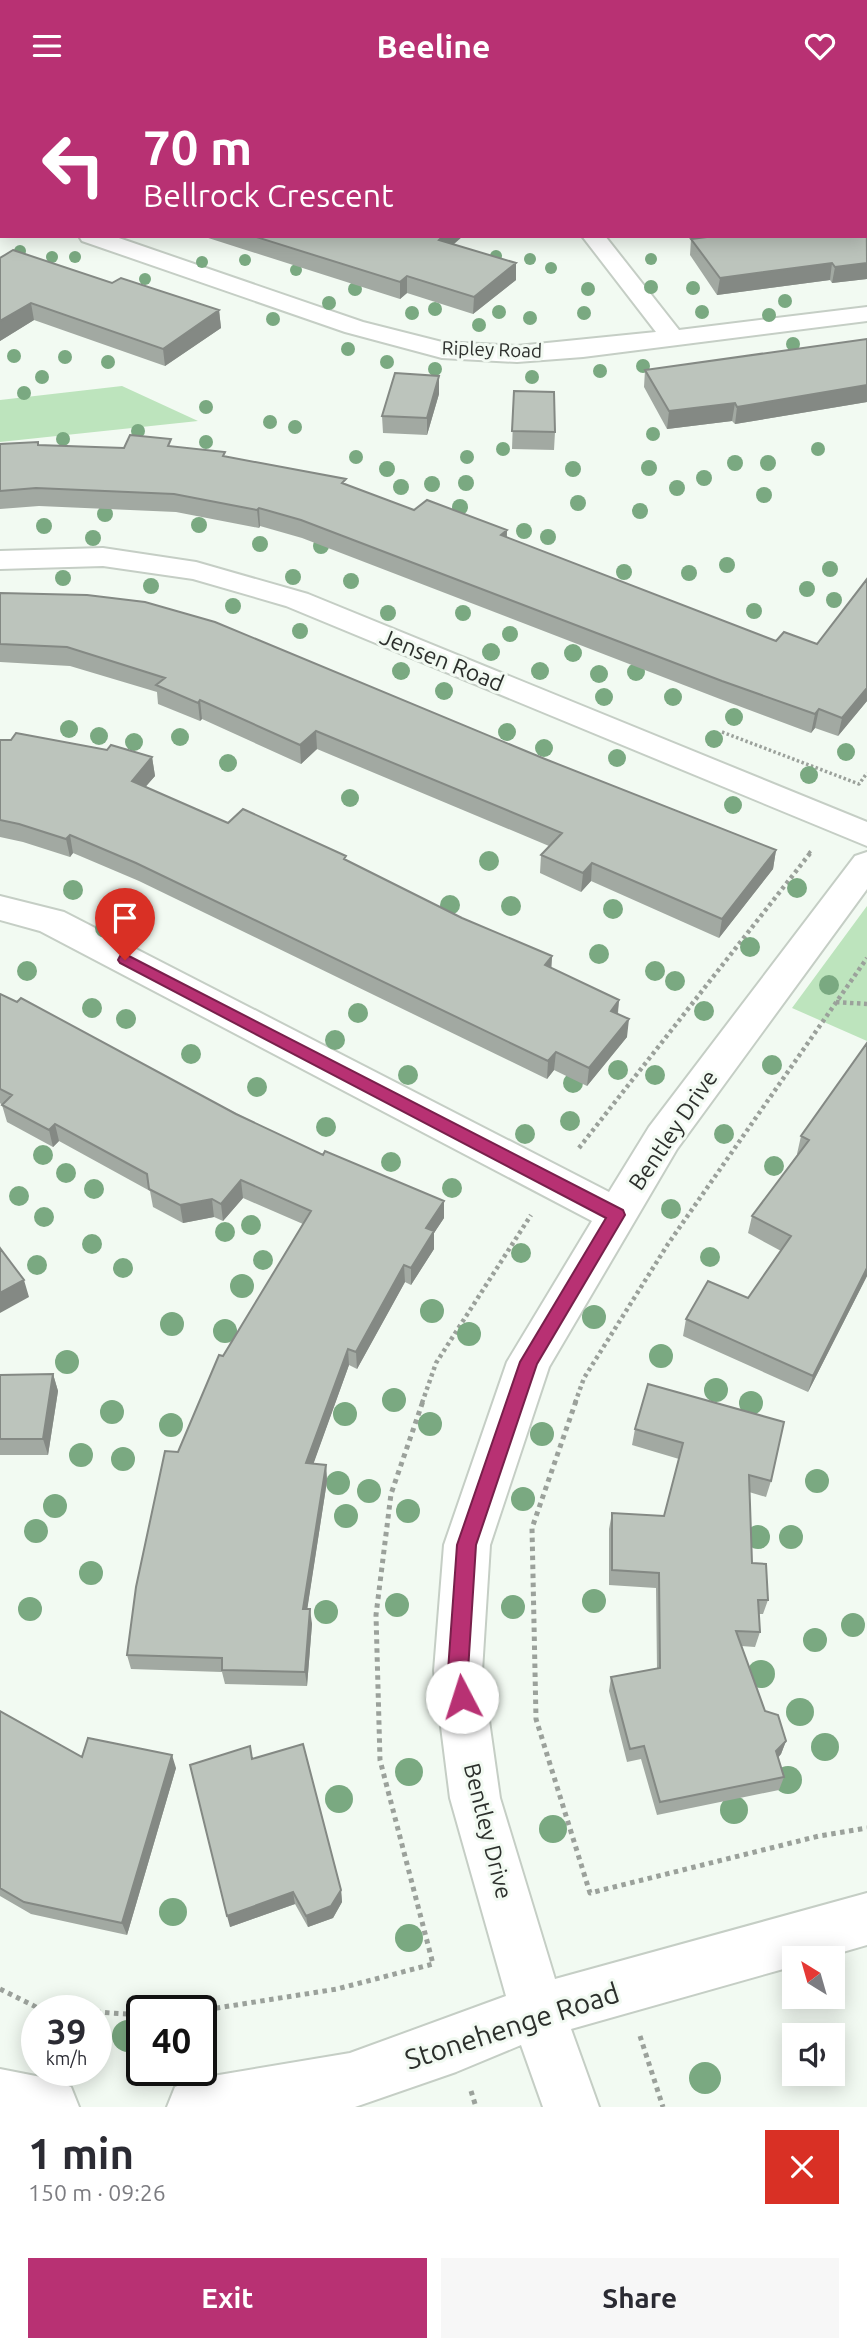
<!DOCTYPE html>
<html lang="en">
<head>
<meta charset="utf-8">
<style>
	body { margin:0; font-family:Ubuntu,sans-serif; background:#f7f7f7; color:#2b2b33; height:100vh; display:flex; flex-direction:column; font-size:26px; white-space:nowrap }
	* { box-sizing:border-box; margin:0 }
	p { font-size:23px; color:#7c7c81 }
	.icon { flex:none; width:38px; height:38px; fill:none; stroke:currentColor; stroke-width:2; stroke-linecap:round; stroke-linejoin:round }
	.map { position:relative; height:2016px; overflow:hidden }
	.drawer { display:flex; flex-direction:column; background:#fff; flex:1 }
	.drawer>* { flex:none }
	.top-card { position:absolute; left:0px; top:0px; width:868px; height:147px; box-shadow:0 4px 18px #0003; background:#b83173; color:#fff; overflow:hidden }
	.needle { width:46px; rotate:323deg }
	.fabs { position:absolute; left:782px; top:1855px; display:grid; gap:14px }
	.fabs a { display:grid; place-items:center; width:63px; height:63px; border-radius:0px; background:#fff; box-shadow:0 4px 18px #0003; font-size:35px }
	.speed { position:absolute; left:21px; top:1904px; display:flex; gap:14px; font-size:35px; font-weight:700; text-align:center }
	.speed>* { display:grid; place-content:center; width:91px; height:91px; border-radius:50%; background:#fff; box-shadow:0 4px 18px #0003; line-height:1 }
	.speed small { font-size:18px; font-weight:400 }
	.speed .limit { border:4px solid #111; border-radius:10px; background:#fff; color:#111 }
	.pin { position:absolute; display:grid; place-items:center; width:60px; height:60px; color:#fff; margin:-72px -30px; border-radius:50% 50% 50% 0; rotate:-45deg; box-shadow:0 0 7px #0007 }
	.pin .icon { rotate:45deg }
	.me { position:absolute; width:77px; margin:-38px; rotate:355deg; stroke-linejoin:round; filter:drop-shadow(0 0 5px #0008) }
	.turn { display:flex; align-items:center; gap:24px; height:147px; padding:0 28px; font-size:32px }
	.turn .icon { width:91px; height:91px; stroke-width:2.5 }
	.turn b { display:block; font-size:49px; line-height:60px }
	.round { display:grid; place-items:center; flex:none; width:74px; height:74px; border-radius:0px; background:#f7f7f7 }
	.summary { display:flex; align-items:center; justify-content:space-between; height:119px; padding:0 28px }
	h1 { font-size:42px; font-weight:700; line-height:52px }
	.cta { display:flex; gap:14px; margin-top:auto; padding:14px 28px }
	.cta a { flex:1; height:80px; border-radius:0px; background:#b83173; color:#fff; font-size:28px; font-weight:700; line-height:80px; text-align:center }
	.cta a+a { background:#f7f7f7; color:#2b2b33 }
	header { display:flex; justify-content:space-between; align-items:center; height:91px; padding:0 28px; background:#b83173; color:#fff; font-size:32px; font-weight:700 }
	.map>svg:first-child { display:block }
	.green { fill:#bde4bd }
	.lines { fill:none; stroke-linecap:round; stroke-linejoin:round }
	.minor-casing { stroke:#c5cec5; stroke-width:4 }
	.path-far2 { stroke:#9ba19b; stroke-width:3.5; stroke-dasharray:2.5 2.5; stroke-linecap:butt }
	.path-far1 { stroke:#9ba19b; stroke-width:4.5; stroke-dasharray:3.5 3.5; stroke-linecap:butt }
	.path { stroke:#9ba19b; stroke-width:5; stroke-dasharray:4.5 4.5; stroke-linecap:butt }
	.minor { fill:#fff; fill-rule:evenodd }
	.tree { fill:#7aa981 }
	.wall { fill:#a2a9a2 }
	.shaded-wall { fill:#848984 }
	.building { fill:#bcc4bc; stroke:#848984; stroke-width:2 }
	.route { fill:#b83173; stroke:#78204b; stroke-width:2 }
	.labels { text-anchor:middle; stroke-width:6; stroke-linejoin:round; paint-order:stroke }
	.far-street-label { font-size:19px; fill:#2c2f2c; stroke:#f2faf2 }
	.street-label { font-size:23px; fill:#2c2f2c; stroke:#f2faf2 }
	.near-street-label { font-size:28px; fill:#2c2f2c; stroke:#f2faf2 }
</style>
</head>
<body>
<header><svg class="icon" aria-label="menu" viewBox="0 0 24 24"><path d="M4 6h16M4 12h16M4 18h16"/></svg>Beeline<svg class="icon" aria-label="heart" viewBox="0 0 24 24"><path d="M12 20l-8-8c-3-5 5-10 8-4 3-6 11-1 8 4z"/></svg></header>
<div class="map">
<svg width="867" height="2016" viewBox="0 0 867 2016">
	<rect width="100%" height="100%" fill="#f2faf2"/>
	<!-- green -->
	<path class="green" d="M 122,295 L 198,330 L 0,351 L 0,309 Z
		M 867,815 L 867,950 L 792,917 Z"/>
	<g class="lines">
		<defs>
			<path id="minor" d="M 2,128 L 2,143 L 0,143 L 0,129 Z
				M 79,145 L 113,145 L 363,231 L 442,251 L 517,255 L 656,241 L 582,145 L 605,145 L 679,239 L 867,216 L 867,230 L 583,266 L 517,271 L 442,267 L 345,241 L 82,150 Z
				M 103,457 L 196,471 L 308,503 L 867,731 L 867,755 L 286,515 L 193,488 L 103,475 L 0,478 L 0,460 Z
				M 867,761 L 867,798 L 677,1058 L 549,1276 L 490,1454 L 482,1580 L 500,1707 L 555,1888 L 867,1802 L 867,1854 L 822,1867 L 794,1867 L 794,1875 L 571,1938 L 599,2016 L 543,2016 L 521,1954 L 456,1981 L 355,2016 L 167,2016 L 175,1996 L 195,1988 L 350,1962 L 506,1905 L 450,1707 L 434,1580 L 444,1454 L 507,1271 L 592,1130 L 40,840 L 0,829 L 0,805 L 64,821 L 609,1101 L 649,1036 L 855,765 Z
				M 0,1978 L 51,1988 L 71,1996 L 79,2016 L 0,2016 Z"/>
		</defs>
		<!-- minor casing -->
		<use href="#minor" class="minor-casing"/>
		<!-- path-far2 -->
		<path class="path-far2" d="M 722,641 L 859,693 L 867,682
			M 809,762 L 812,759"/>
		<!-- path-far1 -->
		<path class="path-far1" d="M 836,911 L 867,913
			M 579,1057 L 811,761
			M 422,1312 L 436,1272 L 531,1124
			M 575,1312 L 584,1287 L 668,1153 L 867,867"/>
		<!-- path -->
		<path class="path" d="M 576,1310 L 532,1437 L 536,1628 L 590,1802 L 819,1745 L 867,1737
			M 0,1898 L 40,1918 L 70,1920
			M 198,1920 L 337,1898 L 433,1873 L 380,1669 L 376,1524 L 391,1403 L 423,1310
			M 96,1921 L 142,1924
			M 640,1945 L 663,2016
			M 471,2000 L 476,2016"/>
		<!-- minor -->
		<use href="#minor" class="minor"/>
	</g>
	<!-- trees -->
	<g class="tree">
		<circle cx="20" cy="160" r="6"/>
		<circle cx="496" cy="165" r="6"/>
		<circle cx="52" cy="166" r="6"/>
		<circle cx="75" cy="166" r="6"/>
		<circle cx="530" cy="168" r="6"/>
		<circle cx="651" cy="168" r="6"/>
		<circle cx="245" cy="169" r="6"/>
		<circle cx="202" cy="171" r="6"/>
		<circle cx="551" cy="177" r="6"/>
		<circle cx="296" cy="179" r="6"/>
		<circle cx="145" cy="188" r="6"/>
		<circle cx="651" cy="196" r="7"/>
		<circle cx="693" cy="197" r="7"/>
		<circle cx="355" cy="198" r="7"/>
		<circle cx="588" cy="198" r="7"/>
		<circle cx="785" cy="210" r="7"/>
		<circle cx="329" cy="212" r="7"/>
		<circle cx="435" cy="218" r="7"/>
		<circle cx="499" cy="221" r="7"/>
		<circle cx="702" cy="221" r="7"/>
		<circle cx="412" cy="222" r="7"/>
		<circle cx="584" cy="222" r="7"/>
		<circle cx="769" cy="224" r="7"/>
		<circle cx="530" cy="227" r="7"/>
		<circle cx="273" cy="228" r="7"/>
		<circle cx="479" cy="234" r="7"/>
		<circle cx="793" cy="253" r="7"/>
		<circle cx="348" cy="258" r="7"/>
		<circle cx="14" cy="265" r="7"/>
		<circle cx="65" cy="266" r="7"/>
		<circle cx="108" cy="271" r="7"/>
		<circle cx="387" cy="271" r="7"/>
		<circle cx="643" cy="275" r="7"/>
		<circle cx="435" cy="278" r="7"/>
		<circle cx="600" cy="280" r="7"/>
		<circle cx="42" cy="286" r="7"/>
		<circle cx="532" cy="286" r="7"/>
		<circle cx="24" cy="302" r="7"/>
		<circle cx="206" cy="316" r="7"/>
		<circle cx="270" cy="331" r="7"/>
		<circle cx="295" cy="336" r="7"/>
		<circle cx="138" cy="340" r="7"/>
		<circle cx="653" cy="343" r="7"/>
		<circle cx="63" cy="348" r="7"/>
		<circle cx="206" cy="351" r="7"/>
		<circle cx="503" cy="358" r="7"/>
		<circle cx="818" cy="358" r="7"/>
		<circle cx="356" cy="366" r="7"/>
		<circle cx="467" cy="366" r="7"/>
		<circle cx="735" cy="372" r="8"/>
		<circle cx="768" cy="372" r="8"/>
		<circle cx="649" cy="377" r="8"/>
		<circle cx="387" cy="378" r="8"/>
		<circle cx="573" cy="378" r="8"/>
		<circle cx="704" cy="387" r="8"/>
		<circle cx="466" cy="392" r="8"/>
		<circle cx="432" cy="393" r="8"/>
		<circle cx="401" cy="396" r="8"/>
		<circle cx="677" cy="397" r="8"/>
		<circle cx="764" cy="404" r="8"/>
		<circle cx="578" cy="412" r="8"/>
		<circle cx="460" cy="416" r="8"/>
		<circle cx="640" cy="420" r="8"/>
		<circle cx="105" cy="423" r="8"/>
		<circle cx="199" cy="434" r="8"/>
		<circle cx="44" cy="435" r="8"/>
		<circle cx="524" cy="440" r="8"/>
		<circle cx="548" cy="446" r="8"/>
		<circle cx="93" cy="447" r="8"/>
		<circle cx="260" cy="453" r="8"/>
		<circle cx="321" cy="455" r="8"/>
		<circle cx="727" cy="474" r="8"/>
		<circle cx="830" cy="478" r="8"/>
		<circle cx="624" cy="481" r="8"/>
		<circle cx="689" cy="482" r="8"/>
		<circle cx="293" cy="486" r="8"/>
		<circle cx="63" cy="487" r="8"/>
		<circle cx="351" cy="490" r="8"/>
		<circle cx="151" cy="495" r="8"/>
		<circle cx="807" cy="498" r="8"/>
		<circle cx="834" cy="509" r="8"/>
		<circle cx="233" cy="515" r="8"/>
		<circle cx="754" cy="520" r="8"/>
		<circle cx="388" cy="522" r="8"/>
		<circle cx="463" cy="522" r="8"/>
		<circle cx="300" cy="540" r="8"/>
		<circle cx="510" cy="543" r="8"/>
		<circle cx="491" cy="561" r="9"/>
		<circle cx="573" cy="562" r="9"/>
		<circle cx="401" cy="580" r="9"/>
		<circle cx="540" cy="580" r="9"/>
		<circle cx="636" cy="581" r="9"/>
		<circle cx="599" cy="583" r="9"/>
		<circle cx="444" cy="600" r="9"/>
		<circle cx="604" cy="606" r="9"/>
		<circle cx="673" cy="606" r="9"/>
		<circle cx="734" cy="626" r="9"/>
		<circle cx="69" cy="638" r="9"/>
		<circle cx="507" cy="641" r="9"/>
		<circle cx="99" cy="645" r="9"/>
		<circle cx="180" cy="646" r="9"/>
		<circle cx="714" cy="648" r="9"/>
		<circle cx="134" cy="651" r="9"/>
		<circle cx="544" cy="657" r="9"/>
		<circle cx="846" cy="661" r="9"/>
		<circle cx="617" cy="667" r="9"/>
		<circle cx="228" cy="672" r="9"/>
		<circle cx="809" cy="684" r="9"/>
		<circle cx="350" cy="707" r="9"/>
		<circle cx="733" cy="714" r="9"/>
		<circle cx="489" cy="770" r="10"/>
		<circle cx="797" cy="797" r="10"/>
		<circle cx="73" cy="799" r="10"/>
		<circle cx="133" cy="814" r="10"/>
		<circle cx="450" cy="814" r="10"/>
		<circle cx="511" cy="815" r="10"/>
		<circle cx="613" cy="818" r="10"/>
		<circle cx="105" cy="837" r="10"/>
		<circle cx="750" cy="856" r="10"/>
		<circle cx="599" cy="863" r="10"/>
		<circle cx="27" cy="880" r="10"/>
		<circle cx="655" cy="880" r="10"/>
		<circle cx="675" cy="890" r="10"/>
		<circle cx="829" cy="894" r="10"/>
		<circle cx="92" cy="917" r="10"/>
		<circle cx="704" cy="920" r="10"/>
		<circle cx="358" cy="922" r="10"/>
		<circle cx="126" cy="928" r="10"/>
		<circle cx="335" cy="949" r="10"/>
		<circle cx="191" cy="963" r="10"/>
		<circle cx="772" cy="974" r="10"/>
		<circle cx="618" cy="979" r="10"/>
		<circle cx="408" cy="984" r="10"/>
		<circle cx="655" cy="984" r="10"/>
		<circle cx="573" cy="992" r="10"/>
		<circle cx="257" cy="996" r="10"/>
		<circle cx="570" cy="1030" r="10"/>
		<circle cx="326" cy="1036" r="10"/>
		<circle cx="525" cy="1043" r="10"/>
		<circle cx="724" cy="1043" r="10"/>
		<circle cx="43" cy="1064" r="10"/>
		<circle cx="391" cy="1071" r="10"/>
		<circle cx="774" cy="1075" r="10"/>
		<circle cx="66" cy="1082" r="10"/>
		<circle cx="452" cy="1097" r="10"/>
		<circle cx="94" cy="1098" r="10"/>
		<circle cx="19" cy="1105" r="10"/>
		<circle cx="671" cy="1118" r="10"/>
		<circle cx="44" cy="1126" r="10"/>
		<circle cx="251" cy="1134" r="10"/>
		<circle cx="225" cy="1141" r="10"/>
		<circle cx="92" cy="1153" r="10"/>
		<circle cx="521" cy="1162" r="10"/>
		<circle cx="710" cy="1166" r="10"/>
		<circle cx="263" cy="1169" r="10"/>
		<circle cx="37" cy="1174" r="10"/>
		<circle cx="123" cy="1177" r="10"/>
		<circle cx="242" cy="1195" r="12"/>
		<circle cx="432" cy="1220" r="12"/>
		<circle cx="594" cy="1226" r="12"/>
		<circle cx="172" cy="1233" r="12"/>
		<circle cx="225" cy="1240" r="12"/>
		<circle cx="469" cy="1243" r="12"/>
		<circle cx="661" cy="1265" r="12"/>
		<circle cx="67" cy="1271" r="12"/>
		<circle cx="716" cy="1299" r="12"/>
		<circle cx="394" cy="1309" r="12"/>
		<circle cx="751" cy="1312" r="12"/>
		<circle cx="112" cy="1321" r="12"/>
		<circle cx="345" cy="1323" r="12"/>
		<circle cx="430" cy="1333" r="12"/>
		<circle cx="171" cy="1334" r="12"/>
		<circle cx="542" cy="1343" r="12"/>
		<circle cx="81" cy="1364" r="12"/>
		<circle cx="123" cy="1368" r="12"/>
		<circle cx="817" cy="1390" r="12"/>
		<circle cx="338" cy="1392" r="12"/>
		<circle cx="369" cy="1400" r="12"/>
		<circle cx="523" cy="1408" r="12"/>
		<circle cx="55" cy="1415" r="12"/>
		<circle cx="408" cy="1420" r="12"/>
		<circle cx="346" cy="1425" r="12"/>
		<circle cx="36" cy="1440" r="12"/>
		<circle cx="758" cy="1446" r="12"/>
		<circle cx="791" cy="1446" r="12"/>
		<circle cx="91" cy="1482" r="12"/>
		<circle cx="594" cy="1510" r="12"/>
		<circle cx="397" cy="1514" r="12"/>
		<circle cx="513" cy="1516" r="12"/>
		<circle cx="30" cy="1518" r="12"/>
		<circle cx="326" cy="1521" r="12"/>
		<circle cx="853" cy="1534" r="12"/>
		<circle cx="815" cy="1549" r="12"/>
		<circle cx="761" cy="1583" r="14"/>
		<circle cx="800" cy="1621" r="14"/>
		<circle cx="825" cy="1656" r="14"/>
		<circle cx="409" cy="1681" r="14"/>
		<circle cx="788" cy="1689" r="14"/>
		<circle cx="339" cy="1708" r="14"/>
		<circle cx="734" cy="1719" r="14"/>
		<circle cx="553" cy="1738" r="14"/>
		<circle cx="173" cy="1821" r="14"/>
		<circle cx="409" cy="1847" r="14"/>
		<circle cx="128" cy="1945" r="16"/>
		<circle cx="705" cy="1987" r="16"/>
	</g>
	<!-- wall -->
	<path class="wall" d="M 867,37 L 867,188 L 832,192 L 830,189 L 717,204 L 690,164 L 691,148 L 866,145 Z
		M 202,145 L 463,145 L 453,154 L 516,189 L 473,223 L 407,202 L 400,208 Z
		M 0,167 L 112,192 L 219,219 L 221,237 L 165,275 L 34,229 L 0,250 Z
		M 867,248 L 867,311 L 735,333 L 732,330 L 667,338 L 644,296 L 645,279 Z
		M 439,285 L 439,303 L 427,344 L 383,342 L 382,325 Z
		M 514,300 L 555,341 L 554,359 L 512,358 Z
		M 38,351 L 39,354 L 124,357 L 172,355 L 226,366 L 347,394 L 414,419 L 507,439 L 507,447 L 867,610 L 838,645 L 815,637 L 811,642 L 720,608 L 302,447 L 260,435 L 259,437 L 176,421 L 39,415 L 0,418 L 0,353 Z
		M 0,502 L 545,668 L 776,759 L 773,778 L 719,847 L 591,790 L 581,801 L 540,782 L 541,764 L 549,755 L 317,658 L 301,673 L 202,628 L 200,630 L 158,613 L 157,601 L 70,575 L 0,571 Z
		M 0,649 L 152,666 L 155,685 L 145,696 L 228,732 L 346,769 L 462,827 L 552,865 L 551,877 L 619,909 L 618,923 L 627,946 L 587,995 L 554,979 L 547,988 L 139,790 L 73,762 L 70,766 L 23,751 L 0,746 Z
		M 0,903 L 444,1127 L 434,1142 L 434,1158 L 411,1194 L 405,1191 L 357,1278 L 349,1274 L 313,1373 L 326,1374 L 327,1390 L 307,1518 L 312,1533 L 307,1595 L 225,1593 L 222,1581 L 131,1578 L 127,1564 L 178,1361 L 223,1265 L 303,1133 L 243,1107 L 223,1130 L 214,1126 L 183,1132 L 153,1116 L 150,1100 L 59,1050 L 53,1056 L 7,1031 L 2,1014 L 0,1012 Z
		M 867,952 L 867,1185 L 808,1301 L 683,1245 L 686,1228 L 748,1207 L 781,1160 L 748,1142 L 752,1125 L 798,1063 L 797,1063 L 801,1045 Z
		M 53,1283 L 58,1300 L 48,1364 L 0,1364 L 0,1284 Z
		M 648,1293 L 771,1390 L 766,1406 L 749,1401 L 752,1472 L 768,1509 L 763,1523 L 759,1523 L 760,1541 L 755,1556 L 741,1555 L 765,1620 L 786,1650 L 781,1663 L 778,1667 L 784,1686 L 779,1699 L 657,1724 L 641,1668 L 627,1671 L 609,1600 L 611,1586 L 657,1578 L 656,1497 L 609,1494 L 609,1438 L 612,1422 L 664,1425 L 679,1368 L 632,1354 L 635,1338 Z
		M 0,1620 L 82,1666 L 176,1677 L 127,1844 L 31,1823 L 0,1805 Z
		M 252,1668 L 341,1799 L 342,1811 L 333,1827 L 308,1836 L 295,1813 L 230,1836 Z"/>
	<!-- shaded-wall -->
	<path class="shaded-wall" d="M 119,0 L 137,0 L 138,2 L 116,2 Z
		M 2,67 L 2,85 L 0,86 L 0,68 Z
		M 443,145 L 463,145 L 438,166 L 439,149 Z
		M 516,172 L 516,189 L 473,223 L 474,206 Z
		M 832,172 L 830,189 L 717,204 L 720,187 Z
		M 867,172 L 867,188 L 832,192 L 835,176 Z
		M 407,185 L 407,202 L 400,208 L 400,191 Z
		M 31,212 L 34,229 L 0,250 L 0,230 Z
		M 219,219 L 221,237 L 165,275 L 163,258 Z
		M 439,285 L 439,303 L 427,344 L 427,327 Z
		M 867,294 L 867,311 L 735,333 L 737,316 Z
		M 735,312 L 732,330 L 667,338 L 669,320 Z
		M 259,417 L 260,435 L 259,437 L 257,419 Z
		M 507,439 L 506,457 L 501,444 Z
		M 867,597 L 867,610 L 838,645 L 842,627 Z
		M 200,609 L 202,628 L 200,630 L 198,612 Z
		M 819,618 L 815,637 L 811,642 L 815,623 Z
		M 316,640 L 317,658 L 301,673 L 300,654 Z
		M 152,666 L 155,685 L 135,708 L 132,690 Z
		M 70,744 L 73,762 L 70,766 L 66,748 Z
		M 776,759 L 773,778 L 719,847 L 722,828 Z
		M 592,772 L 591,790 L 581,801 L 583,782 Z
		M 552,865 L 551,883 L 545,874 Z
		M 619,909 L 617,927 L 611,920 Z
		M 629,928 L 627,946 L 587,995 L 589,977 Z
		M 556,961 L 554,979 L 547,988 L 548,970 Z
		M 55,1033 L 59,1050 L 53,1056 L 49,1039 Z
		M 241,1089 L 243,1107 L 223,1130 L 221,1113 Z
		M 212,1108 L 214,1126 L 183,1132 L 180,1114 Z
		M 444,1110 L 444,1127 L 434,1142 L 434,1158 L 411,1194 L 411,1177 L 426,1137 Z
		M 404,1174 L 405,1191 L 357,1278 L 356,1261 Z
		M 867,1177 L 867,1185 L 808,1301 L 813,1285 Z
		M 24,1189 L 29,1206 L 0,1222 L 0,1202 Z
		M 348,1258 L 349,1274 L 308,1388 L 306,1372 Z
		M 53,1283 L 58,1300 L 48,1364 L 43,1348 Z
		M 326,1374 L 327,1390 L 305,1533 L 303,1518 Z
		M 310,1518 L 312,1533 L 307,1595 L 305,1581 Z
		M 786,1650 L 781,1663 L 771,1674 L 776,1660 Z
		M 172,1664 L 176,1677 L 127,1844 L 122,1832 Z
		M 341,1799 L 342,1811 L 333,1827 L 308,1836 L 306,1825 Z
		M 293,1801 L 295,1813 L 230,1836 L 227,1825 Z"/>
	<!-- building -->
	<path class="building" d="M 26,0 L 119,0 L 116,2 L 23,2 Z
		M 2,14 L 2,67 L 0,68 L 0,15 Z
		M 866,37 L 867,172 L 835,176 L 832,172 L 720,187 L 691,148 L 715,145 L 866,145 Z
		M 253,145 L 443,145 L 439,149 L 516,172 L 474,206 L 407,185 L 400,191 Z
		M 13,159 L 112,192 L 121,187 L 219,219 L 163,258 L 31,212 L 0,230 L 0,167 Z
		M 867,248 L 867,294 L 737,316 L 735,312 L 669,320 L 645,279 Z
		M 395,282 L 439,285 L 427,327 L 382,325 Z
		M 514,300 L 554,301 L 555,341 L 512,340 Z
		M 130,344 L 171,348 L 168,355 L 225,361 L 223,365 L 346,388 L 342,392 L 414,419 L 427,409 L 507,439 L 501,444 L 776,550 L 784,541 L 817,553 L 867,488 L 867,597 L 842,627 L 819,618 L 815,623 L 722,590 L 301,429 L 259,417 L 257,419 L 174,403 L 36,397 L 0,400 L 0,353 L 38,351 L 38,354 L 124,357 Z
		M 0,502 L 87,504 L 145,511 L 215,531 L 545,668 L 776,759 L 722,828 L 592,772 L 583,782 L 541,764 L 562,742 L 316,640 L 300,654 L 200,609 L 198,612 L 156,594 L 165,587 L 67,556 L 0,553 Z
		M 16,642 L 107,659 L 111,654 L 152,666 L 132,690 L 228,732 L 243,718 L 346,765 L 344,768 L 462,827 L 552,865 L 545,874 L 619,909 L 611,920 L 629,928 L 589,977 L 556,961 L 548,970 L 136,772 L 70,744 L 66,748 L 19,733 L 0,729 L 0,649 L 11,649 Z
		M 0,903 L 17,911 L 21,907 L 236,1023 L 323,1064 L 325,1060 L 444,1110 L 426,1137 L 434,1140 L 411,1177 L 404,1174 L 356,1261 L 348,1258 L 306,1372 L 326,1374 L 303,1518 L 310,1518 L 305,1581 L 222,1579 L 222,1567 L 127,1564 L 136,1496 L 165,1360 L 178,1361 L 219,1264 L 223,1265 L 311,1120 L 241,1089 L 221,1113 L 212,1108 L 180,1114 L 149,1098 L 147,1083 L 55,1033 L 49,1039 L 2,1014 L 12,1004 L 0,998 Z
		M 867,952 L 867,1177 L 813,1285 L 686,1228 L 708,1190 L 748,1207 L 791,1145 L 752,1125 L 809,1049 L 801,1045 Z
		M 0,1157 L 24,1189 L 0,1202 Z
		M 53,1283 L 43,1348 L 0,1348 L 0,1284 Z
		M 648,1293 L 784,1331 L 771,1390 L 749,1384 L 752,1472 L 766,1473 L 768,1509 L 758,1509 L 760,1541 L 736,1540 L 765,1620 L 778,1624 L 786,1650 L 776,1660 L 784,1686 L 660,1711 L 644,1655 L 630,1658 L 611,1586 L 660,1577 L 659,1482 L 612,1479 L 612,1422 L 664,1425 L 683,1352 L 635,1338 Z
		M 0,1620 L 82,1666 L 88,1647 L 172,1664 L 122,1832 L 24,1811 L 0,1797 Z
		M 303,1653 L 341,1799 L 331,1815 L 306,1825 L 293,1801 L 227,1825 L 190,1674 L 250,1655 L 252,1668 Z"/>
	<!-- route -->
	<path class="route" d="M 125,863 L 623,1119 L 625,1124 L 537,1273 L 476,1454 L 468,1580 L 472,1606 L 469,1613 L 462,1616 L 454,1613 L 448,1580 L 457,1454 L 520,1271 L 606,1127 L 120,872 L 118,869 L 120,865 Z"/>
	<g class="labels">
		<!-- far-street labels -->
		<g class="far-street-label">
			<text transform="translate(492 258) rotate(2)" y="7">Ripley Road</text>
		</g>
		<!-- street labels -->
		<g class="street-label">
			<text transform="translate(442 569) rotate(22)" y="8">Jensen Road</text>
			<text transform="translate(673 1039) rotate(-56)" y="8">Bentley Drive</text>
			<text transform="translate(488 1740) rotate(76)" y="8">Bentley Drive</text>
		</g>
		<!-- near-street labels -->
		<g class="near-street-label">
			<text transform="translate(512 1935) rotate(-18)" y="10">Stonehenge Road</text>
		</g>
	</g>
</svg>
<div class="fabs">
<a><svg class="needle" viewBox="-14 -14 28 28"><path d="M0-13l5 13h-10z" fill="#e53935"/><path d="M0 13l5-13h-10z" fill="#7c7c81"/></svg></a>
<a><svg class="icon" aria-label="sound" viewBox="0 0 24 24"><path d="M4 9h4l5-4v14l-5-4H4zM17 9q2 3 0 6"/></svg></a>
</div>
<div class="speed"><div>39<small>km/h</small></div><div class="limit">40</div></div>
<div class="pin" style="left:125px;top:869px;background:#d93025"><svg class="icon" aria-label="arrive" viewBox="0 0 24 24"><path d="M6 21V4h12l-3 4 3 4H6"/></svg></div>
<svg class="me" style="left:462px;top:1606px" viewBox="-20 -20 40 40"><circle r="19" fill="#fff"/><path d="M0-13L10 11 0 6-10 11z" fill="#b83173"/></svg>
<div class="top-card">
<div class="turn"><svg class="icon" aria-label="left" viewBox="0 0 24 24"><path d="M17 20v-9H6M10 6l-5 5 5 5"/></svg><div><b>70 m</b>Bellrock Crescent</div></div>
</div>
</div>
<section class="drawer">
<div class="summary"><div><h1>1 min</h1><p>150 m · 09:26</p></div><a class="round" style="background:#d93025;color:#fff"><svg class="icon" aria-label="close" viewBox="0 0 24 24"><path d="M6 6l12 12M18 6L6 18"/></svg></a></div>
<div class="cta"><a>Exit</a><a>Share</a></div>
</section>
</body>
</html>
